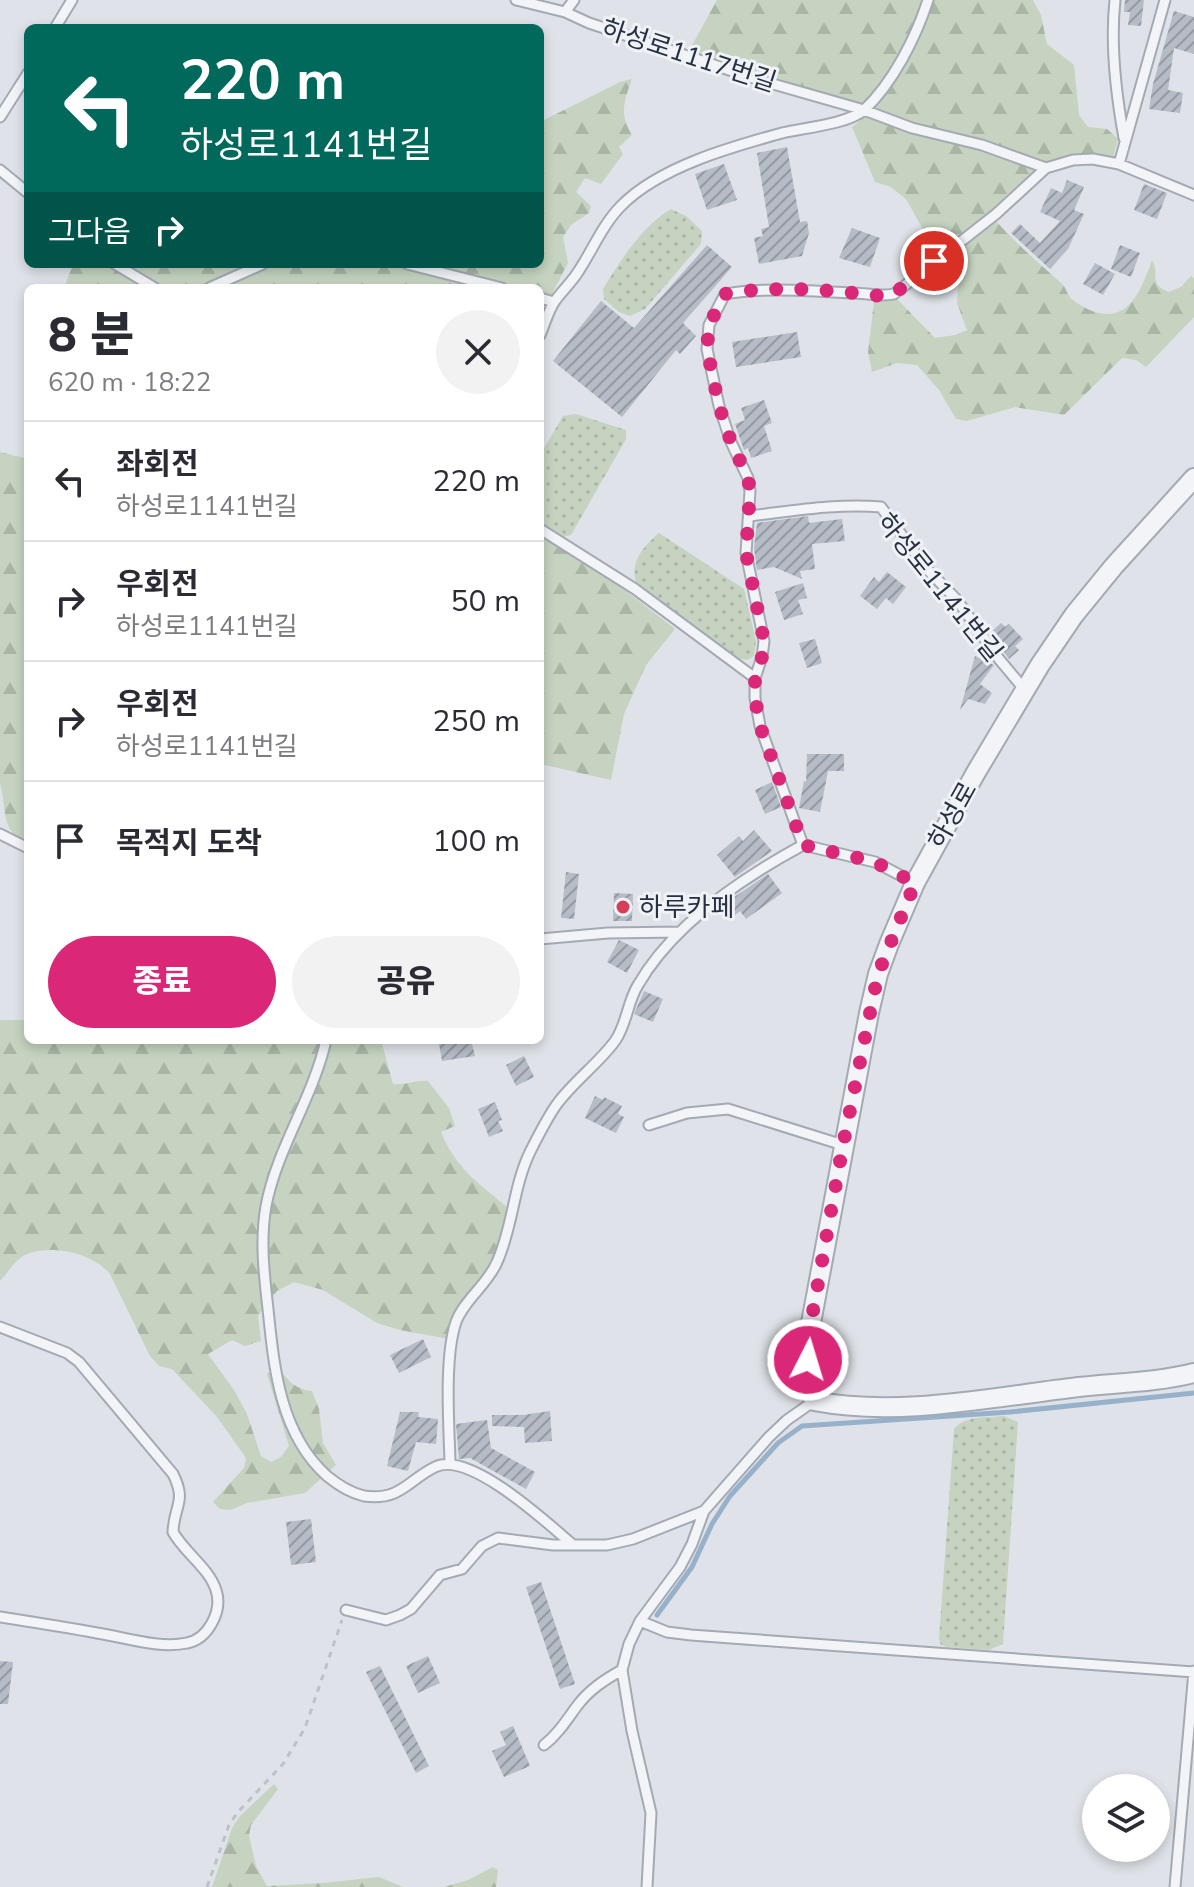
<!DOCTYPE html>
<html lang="ko">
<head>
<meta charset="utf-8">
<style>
	body { margin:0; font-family:"Nunito Sans","Noto Sans KR",sans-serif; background:#f2f2f3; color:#2b2b33; height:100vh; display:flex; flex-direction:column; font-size:30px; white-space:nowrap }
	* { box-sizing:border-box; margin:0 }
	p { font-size:26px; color:#7c7c81 }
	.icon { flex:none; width:44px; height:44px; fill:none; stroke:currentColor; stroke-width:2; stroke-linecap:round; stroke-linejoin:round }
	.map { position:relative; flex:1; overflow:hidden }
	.details { position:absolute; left:24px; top:284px; width:520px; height:760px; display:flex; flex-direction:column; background:#fff; border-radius:12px; box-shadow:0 4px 12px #0003 }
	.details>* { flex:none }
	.guide { position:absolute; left:24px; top:24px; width:520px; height:244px; border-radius:12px; box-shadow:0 4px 12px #0003; background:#00695c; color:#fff; overflow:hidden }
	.fabs { position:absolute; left:1082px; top:1774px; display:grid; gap:16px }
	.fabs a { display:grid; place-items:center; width:88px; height:88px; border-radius:50%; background:#fff; box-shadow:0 4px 12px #0003; font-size:40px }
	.pin { position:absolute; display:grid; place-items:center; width:68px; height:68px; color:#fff; margin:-34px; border:4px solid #fff; border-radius:50%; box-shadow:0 2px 8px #0007 }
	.me { position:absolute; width:88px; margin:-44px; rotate:5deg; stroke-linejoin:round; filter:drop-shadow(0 0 6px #0008) }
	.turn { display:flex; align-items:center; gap:28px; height:168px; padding:0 24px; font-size:36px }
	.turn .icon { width:104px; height:104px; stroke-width:2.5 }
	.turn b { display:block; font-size:56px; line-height:68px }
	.then { display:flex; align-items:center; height:76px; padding:0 24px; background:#0003; gap:16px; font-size:30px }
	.round { display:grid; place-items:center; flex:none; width:84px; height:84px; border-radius:42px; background:#f2f2f3 }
	.summary { display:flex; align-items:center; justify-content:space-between; height:136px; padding:0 24px }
	h1 { font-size:48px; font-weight:800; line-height:60px }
	.cta { display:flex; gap:16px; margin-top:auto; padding:16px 24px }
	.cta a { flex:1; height:92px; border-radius:48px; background:#db2777; color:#fff; font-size:32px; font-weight:800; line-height:92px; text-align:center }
	.cta a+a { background:#f2f2f3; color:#2b2b33 }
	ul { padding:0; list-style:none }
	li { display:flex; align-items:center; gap:24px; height:120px; padding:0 24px; border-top:2px solid #e1e1e2 }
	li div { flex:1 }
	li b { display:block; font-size:30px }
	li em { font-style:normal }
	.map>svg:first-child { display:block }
	.forest { fill:url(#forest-firs) }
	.garden { fill:url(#garden-dots) }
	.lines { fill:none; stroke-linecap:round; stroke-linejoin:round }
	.stream { stroke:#98b1cb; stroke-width:5 }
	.building { fill:url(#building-hatch) }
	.service-casing { stroke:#a4aab3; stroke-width:13 }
	.minor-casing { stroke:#a4aab3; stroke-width:22 }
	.path { stroke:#bdc1c8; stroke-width:3; stroke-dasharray:6 6; stroke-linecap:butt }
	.service { stroke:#f2f4f7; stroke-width:9 }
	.minor { stroke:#f2f4f7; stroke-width:18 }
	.route { stroke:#db2777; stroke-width:14; stroke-dasharray:0 25.2 }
	.poi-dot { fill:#d43e56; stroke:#eff2f6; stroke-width:3 }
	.labels { text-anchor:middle; stroke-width:6; stroke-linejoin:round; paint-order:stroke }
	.street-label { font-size:26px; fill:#273141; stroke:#eff2f6 }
	.poi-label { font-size:26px; fill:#273141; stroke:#eff2f6; text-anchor:start }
</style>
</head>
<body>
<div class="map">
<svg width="1194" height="1887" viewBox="0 0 1194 1887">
	<defs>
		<pattern id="forest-firs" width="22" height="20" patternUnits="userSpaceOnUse" patternTransform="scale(2)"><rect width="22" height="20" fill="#c5d3c0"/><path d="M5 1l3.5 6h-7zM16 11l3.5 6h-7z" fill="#a9b6a6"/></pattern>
		<pattern id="garden-dots" width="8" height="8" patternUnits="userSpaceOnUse" patternTransform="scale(2)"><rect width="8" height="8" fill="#c5d3c0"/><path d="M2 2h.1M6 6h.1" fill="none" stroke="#a9b6a6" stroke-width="1.8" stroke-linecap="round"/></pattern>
		<pattern id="building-hatch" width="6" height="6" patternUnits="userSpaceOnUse" patternTransform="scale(2)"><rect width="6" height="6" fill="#b6bcc6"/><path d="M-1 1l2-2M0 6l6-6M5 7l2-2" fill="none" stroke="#9499a2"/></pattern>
	</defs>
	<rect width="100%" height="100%" fill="#dfe3e9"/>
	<!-- forest -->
	<path class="forest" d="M 717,0 L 1033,0 L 1041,15 L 1047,44 L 1074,65 L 1079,115 L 1088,127 L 1107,129 L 1118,139 L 1113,157 C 1060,141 1023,178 989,213 C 1010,238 1035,260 1060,282 C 1067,287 1067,297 1074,301 C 1121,333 1138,301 1152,260 C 1161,276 1147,283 1169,292 L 1181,287 L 1191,276 L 1194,278 L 1194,317 L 1146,367 L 1136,360 L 1122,358 L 1064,415 L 1015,407 L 967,421 L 956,419 L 939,390 L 917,365 L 897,363 L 872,372 L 868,352 L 874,302 L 897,299 L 935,338 L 955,335 L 967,330 L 957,303 L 958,284 L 934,249 L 906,199 L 891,187 L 875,182 L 852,127 L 861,120 L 856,104 L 690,49 Z
		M 632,79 C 624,101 619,115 632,135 L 619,147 L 623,154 L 601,184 L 585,178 L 576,192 L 591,206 L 589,213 L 571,225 L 563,237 L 568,263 L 540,317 L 540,288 L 64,288 L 73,264 L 540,264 L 540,122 L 620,82 Z
		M 0,452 L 28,459 L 28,842 C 0,834 7,808 0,783 Z
		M 540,536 L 609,578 L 675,629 L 646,665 L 624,714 L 611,780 L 540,764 Z
		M 0,1020 L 28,1020 L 28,1040 L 381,1040 L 393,1084 C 406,1085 416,1080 428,1081 L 449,1108 L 455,1126 L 441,1132 C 454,1166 479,1184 507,1207 C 502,1225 500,1245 491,1262 C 476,1293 455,1301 449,1339 L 400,1330 L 377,1323 L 323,1290 L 294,1282 L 277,1291 L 258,1316 L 261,1341 L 245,1346 L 232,1340 L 208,1354 L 234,1390 L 247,1414 L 261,1456 L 271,1462 L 281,1457 L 289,1446 L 267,1374 L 279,1369 C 288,1381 297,1390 312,1391 L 319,1409 L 323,1443 L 336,1465 L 305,1493 L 247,1503 L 230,1510 L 220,1509 L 213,1502 L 244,1468 L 246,1458 L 217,1417 L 172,1369 L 159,1366 L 150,1356 L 110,1274 C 93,1253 52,1244 27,1254 C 16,1258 8,1273 0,1281 Z
		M 274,1784 L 278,1789 L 251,1825 L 249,1836 L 256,1866 L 267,1886 L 323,1883 L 379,1877 L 403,1887 L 212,1887 L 232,1828 L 240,1816 Z
		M 493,1867 L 498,1870 L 496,1887 L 444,1887 L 468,1880 Z"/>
	<!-- garden -->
	<path class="garden" d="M 671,209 L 686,216 L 702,231 L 701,244 L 645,309 L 630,316 L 619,312 L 604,299 L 603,289 C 621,260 642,226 671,209 Z
		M 576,414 L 626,430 L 626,439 L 571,535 L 563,537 L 540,522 L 540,455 L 563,416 Z
		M 659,533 L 744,589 L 756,641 L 754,656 L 747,660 L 737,658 L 636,582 C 630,561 644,546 659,533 Z
		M 1004,1416 L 1018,1422 L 1003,1644 L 989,1650 L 947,1647 L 941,1645 L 939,1639 L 954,1429 C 965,1415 988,1418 1004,1416 Z"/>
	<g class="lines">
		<!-- stream -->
		<path class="stream" d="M 657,1615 L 692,1567 L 712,1524 L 730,1496 L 778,1443 L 802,1426 L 1010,1412 L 1194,1393"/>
	</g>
	<!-- building -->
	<path class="building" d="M 1125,0 L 1144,0 L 1141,26 L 1128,25 L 1130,12 L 1124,12 Z
		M 1174,11 L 1194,17 L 1194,54 L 1174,48 L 1168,90 L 1183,93 L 1180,113 L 1149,109 L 1153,84 Z
		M 787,147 L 800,222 L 807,221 L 809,233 L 802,256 L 759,264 L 754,238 L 763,236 L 761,229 L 769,227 L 757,153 Z
		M 724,164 L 737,200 L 707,210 L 695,174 Z
		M 1067,180 L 1084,187 L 1074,210 L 1084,214 L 1068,249 L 1050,269 L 1011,233 L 1020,224 L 1040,243 L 1060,221 L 1040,212 L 1051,188 L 1062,193 Z
		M 1144,184 L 1167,193 L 1157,219 L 1134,210 Z
		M 852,228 L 880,238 L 870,267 L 839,258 Z
		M 707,245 L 732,267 L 683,323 L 696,336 L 680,354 L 676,350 L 622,417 L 553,361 L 601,301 L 634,328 Z
		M 1120,245 L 1140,253 L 1131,277 L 1111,269 Z
		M 1095,263 L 1115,274 L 1103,295 L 1083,284 Z
		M 797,332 L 801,357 L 736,367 L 732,342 Z
		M 764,400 L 772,423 L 764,426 L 772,451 L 751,458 L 748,448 L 744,450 L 735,424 L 745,420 L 741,408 Z
		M 808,516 L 809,523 L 842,519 L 845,541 L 812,544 L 815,569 L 800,571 L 802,579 L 774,567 L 757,570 L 754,548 L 757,523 Z
		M 887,572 L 906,587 L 893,604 L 886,598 L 877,609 L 860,596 L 874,577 L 879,582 Z
		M 803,583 L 807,598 L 798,600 L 803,614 L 784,620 L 775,592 Z
		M 1001,623 L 1005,627 L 1009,624 L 1023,639 L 1015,646 L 1019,650 L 1009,659 L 990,633 Z
		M 815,639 L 822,663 L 807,668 L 799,643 Z
		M 975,656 L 994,665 L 980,684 L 992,693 L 985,704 L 968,699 L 960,710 Z
		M 807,754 L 844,754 L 844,771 L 828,771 L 820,812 L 799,808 L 804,781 L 806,782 Z
		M 772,782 L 781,807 L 765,814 L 755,790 Z
		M 754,830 L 772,851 L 735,877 L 717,855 L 739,836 L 743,841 Z
		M 566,872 L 579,874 L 574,919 L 561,918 Z
		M 768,874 L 782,893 L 746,919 L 740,911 L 728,921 L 718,908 Z
		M 614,893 L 633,894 L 632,921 L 613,921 Z
		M 619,940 L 639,950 L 627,973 L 607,962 Z
		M 644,991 L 663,999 L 653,1022 L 634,1014 Z
		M 448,1040 L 471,1040 L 475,1056 L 442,1061 L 439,1044 L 449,1042 Z
		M 524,1056 L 534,1077 L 516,1086 L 506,1065 Z
		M 595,1096 L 603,1100 L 604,1097 L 622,1106 L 618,1114 L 624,1117 L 616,1133 L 585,1118 Z
		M 495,1102 L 502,1120 L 498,1121 L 503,1131 L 489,1137 L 478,1109 Z
		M 423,1339 L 431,1357 L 399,1373 L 390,1355 Z
		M 550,1411 L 552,1441 L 525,1443 L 524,1427 L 492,1426 L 492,1415 L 523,1415 Z
		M 400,1412 L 419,1412 L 418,1417 L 438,1419 L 436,1444 L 416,1442 L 408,1471 L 387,1466 Z
		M 487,1420 L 491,1448 L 535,1472 L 526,1489 L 470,1458 L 459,1459 L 456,1424 Z
		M 311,1519 L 316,1562 L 291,1565 L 286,1522 Z
		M 541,1582 L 575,1684 L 560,1689 L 526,1587 Z
		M 428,1656 L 440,1683 L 418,1693 L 406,1666 Z
		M 0,1661 L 13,1662 L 8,1704 L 0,1704 Z
		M 380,1666 L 429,1766 L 416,1773 L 366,1672 Z
		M 513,1726 L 530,1766 L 504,1777 L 492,1751 L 506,1745 L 500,1732 Z"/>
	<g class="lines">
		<defs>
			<path id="service" d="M 516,0 L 565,12 L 589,23 L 759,80 L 864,110 L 912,128 L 982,145 L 1046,168
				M 1115,0 C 1110,45 1116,94 1124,138
				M 565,12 L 574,0
				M 55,28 L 72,0
				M 0,117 L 28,73
				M 1119,164 L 1165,0
				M 0,170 L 28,193
				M 115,264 L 155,288
				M 407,264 L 502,288
				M 209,288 L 263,264
				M 540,298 L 554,302
				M 540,335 C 545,324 548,311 555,301 C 562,291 571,283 578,272 C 592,251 603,224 621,206 C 659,167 731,147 782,133 C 803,128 848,124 864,110 C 893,83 916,37 928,0
				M 749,516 C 793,511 838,503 881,507 L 927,569 L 957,600 L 999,659 L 1025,690
				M 540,529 L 635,589 L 755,678
				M 0,834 L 28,848
				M 803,845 L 760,726 L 755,698 L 755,678 L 762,657 L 764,641 L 746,553 L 750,491 L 748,478 L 731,442 L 719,406 L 707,349 L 709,325 L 725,294 C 766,287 809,291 851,293 C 866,293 879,297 894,294 L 996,214 L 1046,168 L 1073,160 L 1093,159 L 1119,164 L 1194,195
				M 540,939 L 608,933 L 680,932
				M 326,1040 C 313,1098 277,1148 266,1206 C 260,1240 264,1274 268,1309 C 274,1368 280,1434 327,1476 C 338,1485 351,1493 364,1496 C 401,1501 408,1480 435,1467 C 469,1450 546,1522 572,1544
				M 649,1125 L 687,1113 L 728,1109 L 843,1145
				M 0,1327 L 67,1353 L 79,1362 L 173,1474 C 187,1502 174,1505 173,1532 C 184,1552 209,1568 216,1590 C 223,1611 208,1639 187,1643 C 159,1649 124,1637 97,1633 C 64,1627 32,1622 0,1617
				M 450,1462 C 449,1425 444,1357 456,1322 C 464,1300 488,1284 497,1262 C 513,1227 513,1187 530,1152 C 538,1136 547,1118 557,1104 C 574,1081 598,1064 615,1041 C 627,1024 627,1003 638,985 C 673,924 742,878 803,845 L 875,862 L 915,883
				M 346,1610 L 386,1620 L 400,1615 L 411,1609 L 440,1575 L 462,1569 L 482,1546 L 498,1538 L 553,1545 L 607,1545 L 633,1539 L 704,1511
				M 640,1621 L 667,1632 L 691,1635 L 1194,1672
				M 544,1745 C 558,1734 566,1721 577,1706 C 589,1690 604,1680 622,1670
				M 647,1887 L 651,1813 L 632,1731 L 622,1670 L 629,1644 L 640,1621 L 680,1567 L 692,1544 L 704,1511 L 769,1437 L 787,1420 L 814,1401
				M 1175,1887 L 1194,1671"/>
			<path id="minor" d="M 1194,478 L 1114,566 L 1074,615 L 1040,665 L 975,774 L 915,883 L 889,944 L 878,974 L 869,1013 L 808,1339 L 808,1380 L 814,1401 C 898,1417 987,1398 1071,1388 C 1111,1383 1155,1383 1194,1373"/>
		</defs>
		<!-- service casing -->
		<use href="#service" class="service-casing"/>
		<!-- minor casing -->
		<use href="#minor" class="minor-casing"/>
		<!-- path -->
		<path class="path" d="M 207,1887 L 229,1825 L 238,1812 L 283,1764 L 305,1728 L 342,1620"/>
		<!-- service -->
		<use href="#service" class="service"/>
		<!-- minor -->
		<use href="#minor" class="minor"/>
	</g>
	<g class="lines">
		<!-- route -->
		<path class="route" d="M 808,1360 L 808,1339 L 843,1145 L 878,974 L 915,883 L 875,862 L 803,845 L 760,726 L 755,698 L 755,678 L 762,657 L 764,641 L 746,553 L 750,491 L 748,478 L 731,442 L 719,406 L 707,349 L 709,325 L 725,294 C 775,285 831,290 881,296 L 894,294 L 934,261"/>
	</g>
	<!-- markers -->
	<circle class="poi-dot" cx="623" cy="907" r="8"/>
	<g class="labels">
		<!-- street labels -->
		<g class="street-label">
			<text transform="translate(689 55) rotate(18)" y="9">하성로1117번길</text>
			<text transform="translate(940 587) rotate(51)" y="9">하성로1141번길</text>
			<text transform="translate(952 815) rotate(-61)" y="9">하성로</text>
		</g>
		<!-- poi labels -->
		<g class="poi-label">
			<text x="639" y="916">하루카페</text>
		</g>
	</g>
</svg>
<div class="fabs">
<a><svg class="icon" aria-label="layers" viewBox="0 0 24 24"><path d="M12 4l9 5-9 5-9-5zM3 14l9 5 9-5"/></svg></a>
</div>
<div class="pin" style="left:934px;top:261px;background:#d93025"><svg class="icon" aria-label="arrive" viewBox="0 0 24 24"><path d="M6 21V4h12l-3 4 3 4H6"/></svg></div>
<svg class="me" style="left:808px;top:1360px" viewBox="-20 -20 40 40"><circle r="17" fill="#db2777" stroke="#fff" stroke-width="3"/><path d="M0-11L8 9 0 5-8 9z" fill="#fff"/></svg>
<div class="guide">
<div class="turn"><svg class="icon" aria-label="left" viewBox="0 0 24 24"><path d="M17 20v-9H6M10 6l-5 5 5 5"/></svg><div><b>220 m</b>하성로1141번길</div></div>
<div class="then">그다음<svg class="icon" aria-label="right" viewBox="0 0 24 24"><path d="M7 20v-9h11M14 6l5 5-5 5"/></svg></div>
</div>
<section class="details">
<div class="summary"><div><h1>8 분</h1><p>620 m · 18:22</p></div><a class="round"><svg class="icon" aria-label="close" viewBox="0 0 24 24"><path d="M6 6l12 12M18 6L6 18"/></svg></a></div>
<ul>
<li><svg class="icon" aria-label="left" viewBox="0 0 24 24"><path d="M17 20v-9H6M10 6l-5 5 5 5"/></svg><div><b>좌회전</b><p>하성로1141번길</p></div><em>220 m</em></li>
<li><svg class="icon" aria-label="right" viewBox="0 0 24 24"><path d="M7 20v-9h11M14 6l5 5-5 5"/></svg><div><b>우회전</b><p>하성로1141번길</p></div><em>50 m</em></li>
<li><svg class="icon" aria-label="right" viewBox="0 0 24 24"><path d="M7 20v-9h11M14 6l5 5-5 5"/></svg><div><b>우회전</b><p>하성로1141번길</p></div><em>250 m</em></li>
<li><svg class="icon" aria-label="arrive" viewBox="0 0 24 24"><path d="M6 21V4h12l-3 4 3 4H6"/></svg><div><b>목적지 도착</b></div><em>100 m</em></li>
</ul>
<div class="cta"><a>종료</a><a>공유</a></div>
</section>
</div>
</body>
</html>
